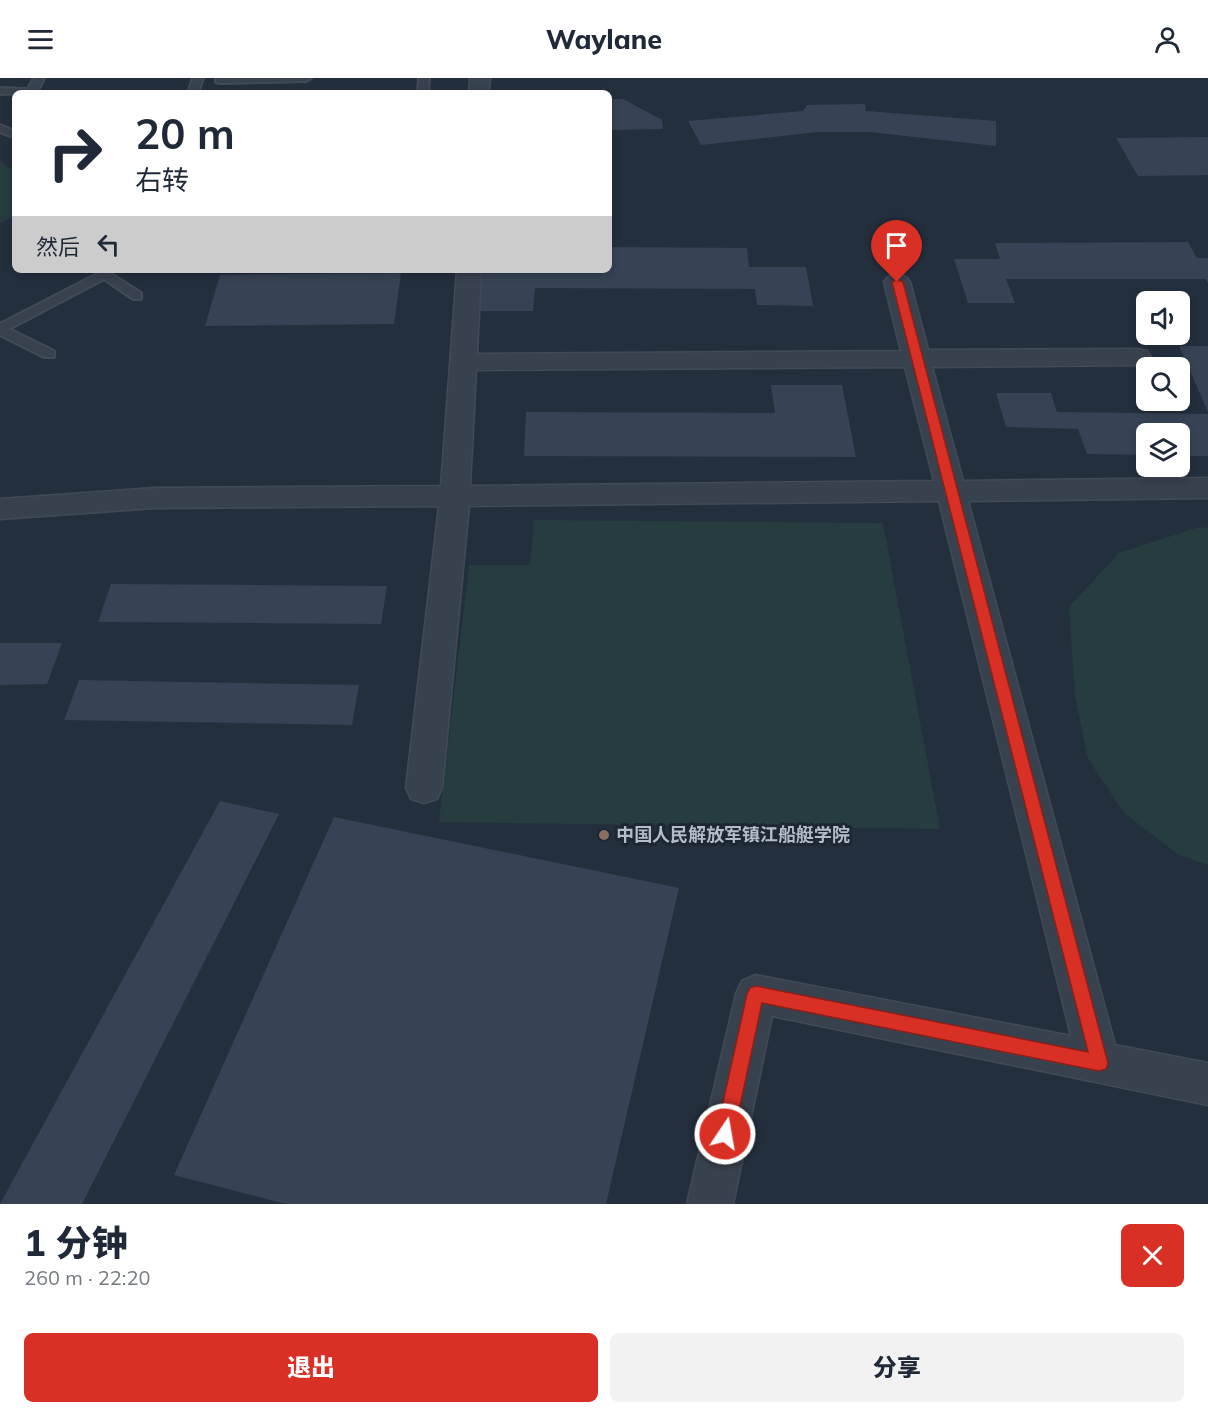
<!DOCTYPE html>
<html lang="zh">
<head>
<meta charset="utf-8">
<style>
	body { margin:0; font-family:Mulish,"Noto Sans SC",sans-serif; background:#f2f2f3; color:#1f2937; height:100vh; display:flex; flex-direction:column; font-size:22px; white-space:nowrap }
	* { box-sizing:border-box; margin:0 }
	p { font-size:20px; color:#747a83 }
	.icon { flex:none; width:33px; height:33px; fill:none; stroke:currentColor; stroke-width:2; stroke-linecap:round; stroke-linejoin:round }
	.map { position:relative; height:1126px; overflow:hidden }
	.sheet { display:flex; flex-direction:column; background:#fff; flex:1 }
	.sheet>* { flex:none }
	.guide { position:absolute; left:12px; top:12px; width:600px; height:183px; border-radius:9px; box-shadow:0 3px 9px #0003; background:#fff; color:#1f2937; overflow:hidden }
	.tools { position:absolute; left:1136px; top:213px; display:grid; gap:12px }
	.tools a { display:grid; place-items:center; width:54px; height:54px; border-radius:9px; background:#fff; box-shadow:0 3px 9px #0003; font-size:30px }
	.pin { position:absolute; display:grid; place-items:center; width:51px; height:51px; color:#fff; margin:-62px -26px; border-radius:50% 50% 50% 0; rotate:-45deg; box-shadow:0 0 6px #0007 }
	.pin .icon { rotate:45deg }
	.me { position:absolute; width:66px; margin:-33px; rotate:12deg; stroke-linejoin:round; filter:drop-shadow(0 0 4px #0008) }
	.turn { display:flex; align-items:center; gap:21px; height:126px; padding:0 24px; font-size:27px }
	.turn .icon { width:78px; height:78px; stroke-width:2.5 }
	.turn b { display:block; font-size:42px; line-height:51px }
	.then { display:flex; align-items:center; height:57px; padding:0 24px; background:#0003; gap:12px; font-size:22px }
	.round { display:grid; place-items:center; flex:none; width:63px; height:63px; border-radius:9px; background:#f2f2f3 }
	.summary { display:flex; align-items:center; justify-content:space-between; height:102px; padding:0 24px }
	h1 { font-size:36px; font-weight:800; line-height:45px }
	.action { display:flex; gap:12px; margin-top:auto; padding:12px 24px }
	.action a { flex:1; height:69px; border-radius:9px; background:#d93025; color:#fff; font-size:24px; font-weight:800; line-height:69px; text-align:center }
	.action a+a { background:#f2f2f3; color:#1f2937 }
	header { display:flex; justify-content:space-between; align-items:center; height:78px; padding:0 24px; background:#fff; font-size:27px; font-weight:800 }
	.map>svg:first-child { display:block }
	.green { fill:#263c3f }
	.building { fill:#364354 }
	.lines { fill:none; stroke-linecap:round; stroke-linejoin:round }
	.lane-casing { stroke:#414a57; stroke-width:4 }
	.street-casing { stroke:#414a57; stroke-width:3 }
	.lane { fill:#38414e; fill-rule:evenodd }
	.street { fill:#38414e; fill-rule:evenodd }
	.route { fill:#d93025; stroke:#8d1f18; stroke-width:1.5 }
	.education-dot { fill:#8d6e63; stroke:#1d2633; stroke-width:2 }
	.labels { text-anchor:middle; stroke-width:6; stroke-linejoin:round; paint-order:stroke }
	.poi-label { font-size:18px; font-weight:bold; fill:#b4bcc9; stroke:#1d2633; text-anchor:start }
</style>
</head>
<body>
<header><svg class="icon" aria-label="menu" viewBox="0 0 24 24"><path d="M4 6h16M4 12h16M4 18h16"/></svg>Waylane<svg class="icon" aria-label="person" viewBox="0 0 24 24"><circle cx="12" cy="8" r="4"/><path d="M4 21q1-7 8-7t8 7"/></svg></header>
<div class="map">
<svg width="1208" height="1126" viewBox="0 0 1208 1126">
	<rect width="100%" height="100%" fill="#242f3e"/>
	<!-- green -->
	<path class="green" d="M 0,83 L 15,93 L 15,138 L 0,145 Z
		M 534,442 L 883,445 L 940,751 L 439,744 L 469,487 L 530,487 Z
		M 1199,449 L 1208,450 L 1208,787 L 1179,777 L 1124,735 L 1088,681 L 1075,618 L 1069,529 L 1119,475 Z"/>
	<!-- building -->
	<path class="building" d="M 609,21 L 623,21 L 662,42 L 663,51 L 611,52 L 612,64 L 609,64 Z
		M 865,26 L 866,33 L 996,43 L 996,68 L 869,54 L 817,54 L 701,67 L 688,43 L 803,33 L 807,27 Z
		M 1208,59 L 1208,97 L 1138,98 L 1116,60 Z
		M 1188,164 L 1197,180 L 1208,180 L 1208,205 L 1206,201 L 1006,201 L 1015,225 L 968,225 L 954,181 L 1000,181 L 995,165 Z
		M 609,169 L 747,170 L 749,189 L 806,189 L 813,228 L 757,227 L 755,211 L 535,210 L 533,233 L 478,233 L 483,192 L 609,192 Z
		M 401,195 L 394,246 L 205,248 L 220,197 Z
		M 1179,268 L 1208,268 L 1208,334 Z
		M 771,307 L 842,307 L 856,379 L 524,378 L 526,334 L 775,335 Z
		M 996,315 L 1051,315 L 1057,334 L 1208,336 L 1208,378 L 1179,378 L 1179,356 L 1146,356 L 1146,377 L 1087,376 L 1078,351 L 1006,349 Z
		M 111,506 L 387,508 L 381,546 L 98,544 Z
		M 0,565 L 62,565 L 47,606 L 0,607 Z
		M 79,602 L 359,607 L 352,647 L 64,642 Z
		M 220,723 L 279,736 L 82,1126 L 0,1126 Z
		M 334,739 L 679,810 L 606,1126 L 286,1126 L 174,1097 Z"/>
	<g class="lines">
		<defs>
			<path id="lane" d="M 34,0 L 44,0 L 37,15 L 0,16 L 0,10 L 28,11 Z
				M 193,0 L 203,0 L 198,15 L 188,15 Z
				M 216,0 L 311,0 L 306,3 L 220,5 L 216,4 Z
				M 419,0 L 429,0 L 428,15 L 418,15 Z
				M 0,47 L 15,53 L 15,60 L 0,54 Z
				M 105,192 L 141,215 L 141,221 L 133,221 L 104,201 L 9,251 L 54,273 L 54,279 L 44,279 L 0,257 L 0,246 Z"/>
			<path id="street" d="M 470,0 L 490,0 L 489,15 L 469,15 Z
				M 457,192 L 481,192 L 477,276 L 901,273 L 884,204 L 888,199 L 897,196 L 906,199 L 910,204 L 928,272 L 1138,271 L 1147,273 L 1151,279 L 1147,285 L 1138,287 L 932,289 L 963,403 L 1208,400 L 1208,420 L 968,423 L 1115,967 L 1208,985 L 1208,1027 L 772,938 L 733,1126 L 687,1126 L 736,916 L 742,903 L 756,897 L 1071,958 L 939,423 L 469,428 L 442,710 L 437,721 L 424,725 L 411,721 L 406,710 L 439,428 L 155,430 L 0,441 L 0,421 L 155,410 L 441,408 ZM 905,289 L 934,403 L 470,408 L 476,292 Z"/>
		</defs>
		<!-- lane casing -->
		<use href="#lane" class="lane-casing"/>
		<!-- street casing -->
		<use href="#street" class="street-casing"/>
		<!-- lane -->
		<use href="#lane" class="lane"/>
		<!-- street -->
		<use href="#street" class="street"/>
	</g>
	<!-- route -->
	<path class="route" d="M 897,201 L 903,204 L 1108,985 L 1106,991 L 1099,993 L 762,925 L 734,1056 L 732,1062 L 725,1065 L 719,1062 L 716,1056 L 747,916 L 750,910 L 756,908 L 1088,974 L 892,204 Z"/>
	<!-- markers -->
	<circle class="education-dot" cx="604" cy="757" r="6"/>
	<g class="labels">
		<!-- poi labels -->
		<g class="poi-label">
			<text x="616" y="763">中国人民解放军镇江船艇学院</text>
		</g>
	</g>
</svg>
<div class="tools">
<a><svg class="icon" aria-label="sound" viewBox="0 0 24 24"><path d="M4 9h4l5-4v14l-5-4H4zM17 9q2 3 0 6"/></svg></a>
<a><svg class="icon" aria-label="search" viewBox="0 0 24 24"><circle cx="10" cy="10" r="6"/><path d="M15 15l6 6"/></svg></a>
<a><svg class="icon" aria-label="layers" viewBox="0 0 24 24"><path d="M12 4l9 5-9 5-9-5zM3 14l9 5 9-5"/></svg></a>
</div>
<div class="pin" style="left:897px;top:204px;background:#d93025"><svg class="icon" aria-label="arrive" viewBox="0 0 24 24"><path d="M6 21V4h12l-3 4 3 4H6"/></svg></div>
<svg class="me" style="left:725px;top:1056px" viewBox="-20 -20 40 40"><circle r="17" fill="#d93025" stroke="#fff" stroke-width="3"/><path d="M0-11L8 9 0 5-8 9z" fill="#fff"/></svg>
<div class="guide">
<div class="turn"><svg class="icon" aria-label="right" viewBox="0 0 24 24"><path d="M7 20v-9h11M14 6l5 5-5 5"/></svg><div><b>20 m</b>右转</div></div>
<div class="then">然后<svg class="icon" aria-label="left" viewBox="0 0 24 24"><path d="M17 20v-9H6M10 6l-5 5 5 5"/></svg></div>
</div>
</div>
<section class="sheet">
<div class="summary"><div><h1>1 分钟</h1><p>260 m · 22:20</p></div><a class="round" style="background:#d93025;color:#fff"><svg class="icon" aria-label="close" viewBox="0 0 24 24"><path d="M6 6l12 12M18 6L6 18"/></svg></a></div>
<div class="action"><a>退出</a><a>分享</a></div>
</section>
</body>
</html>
